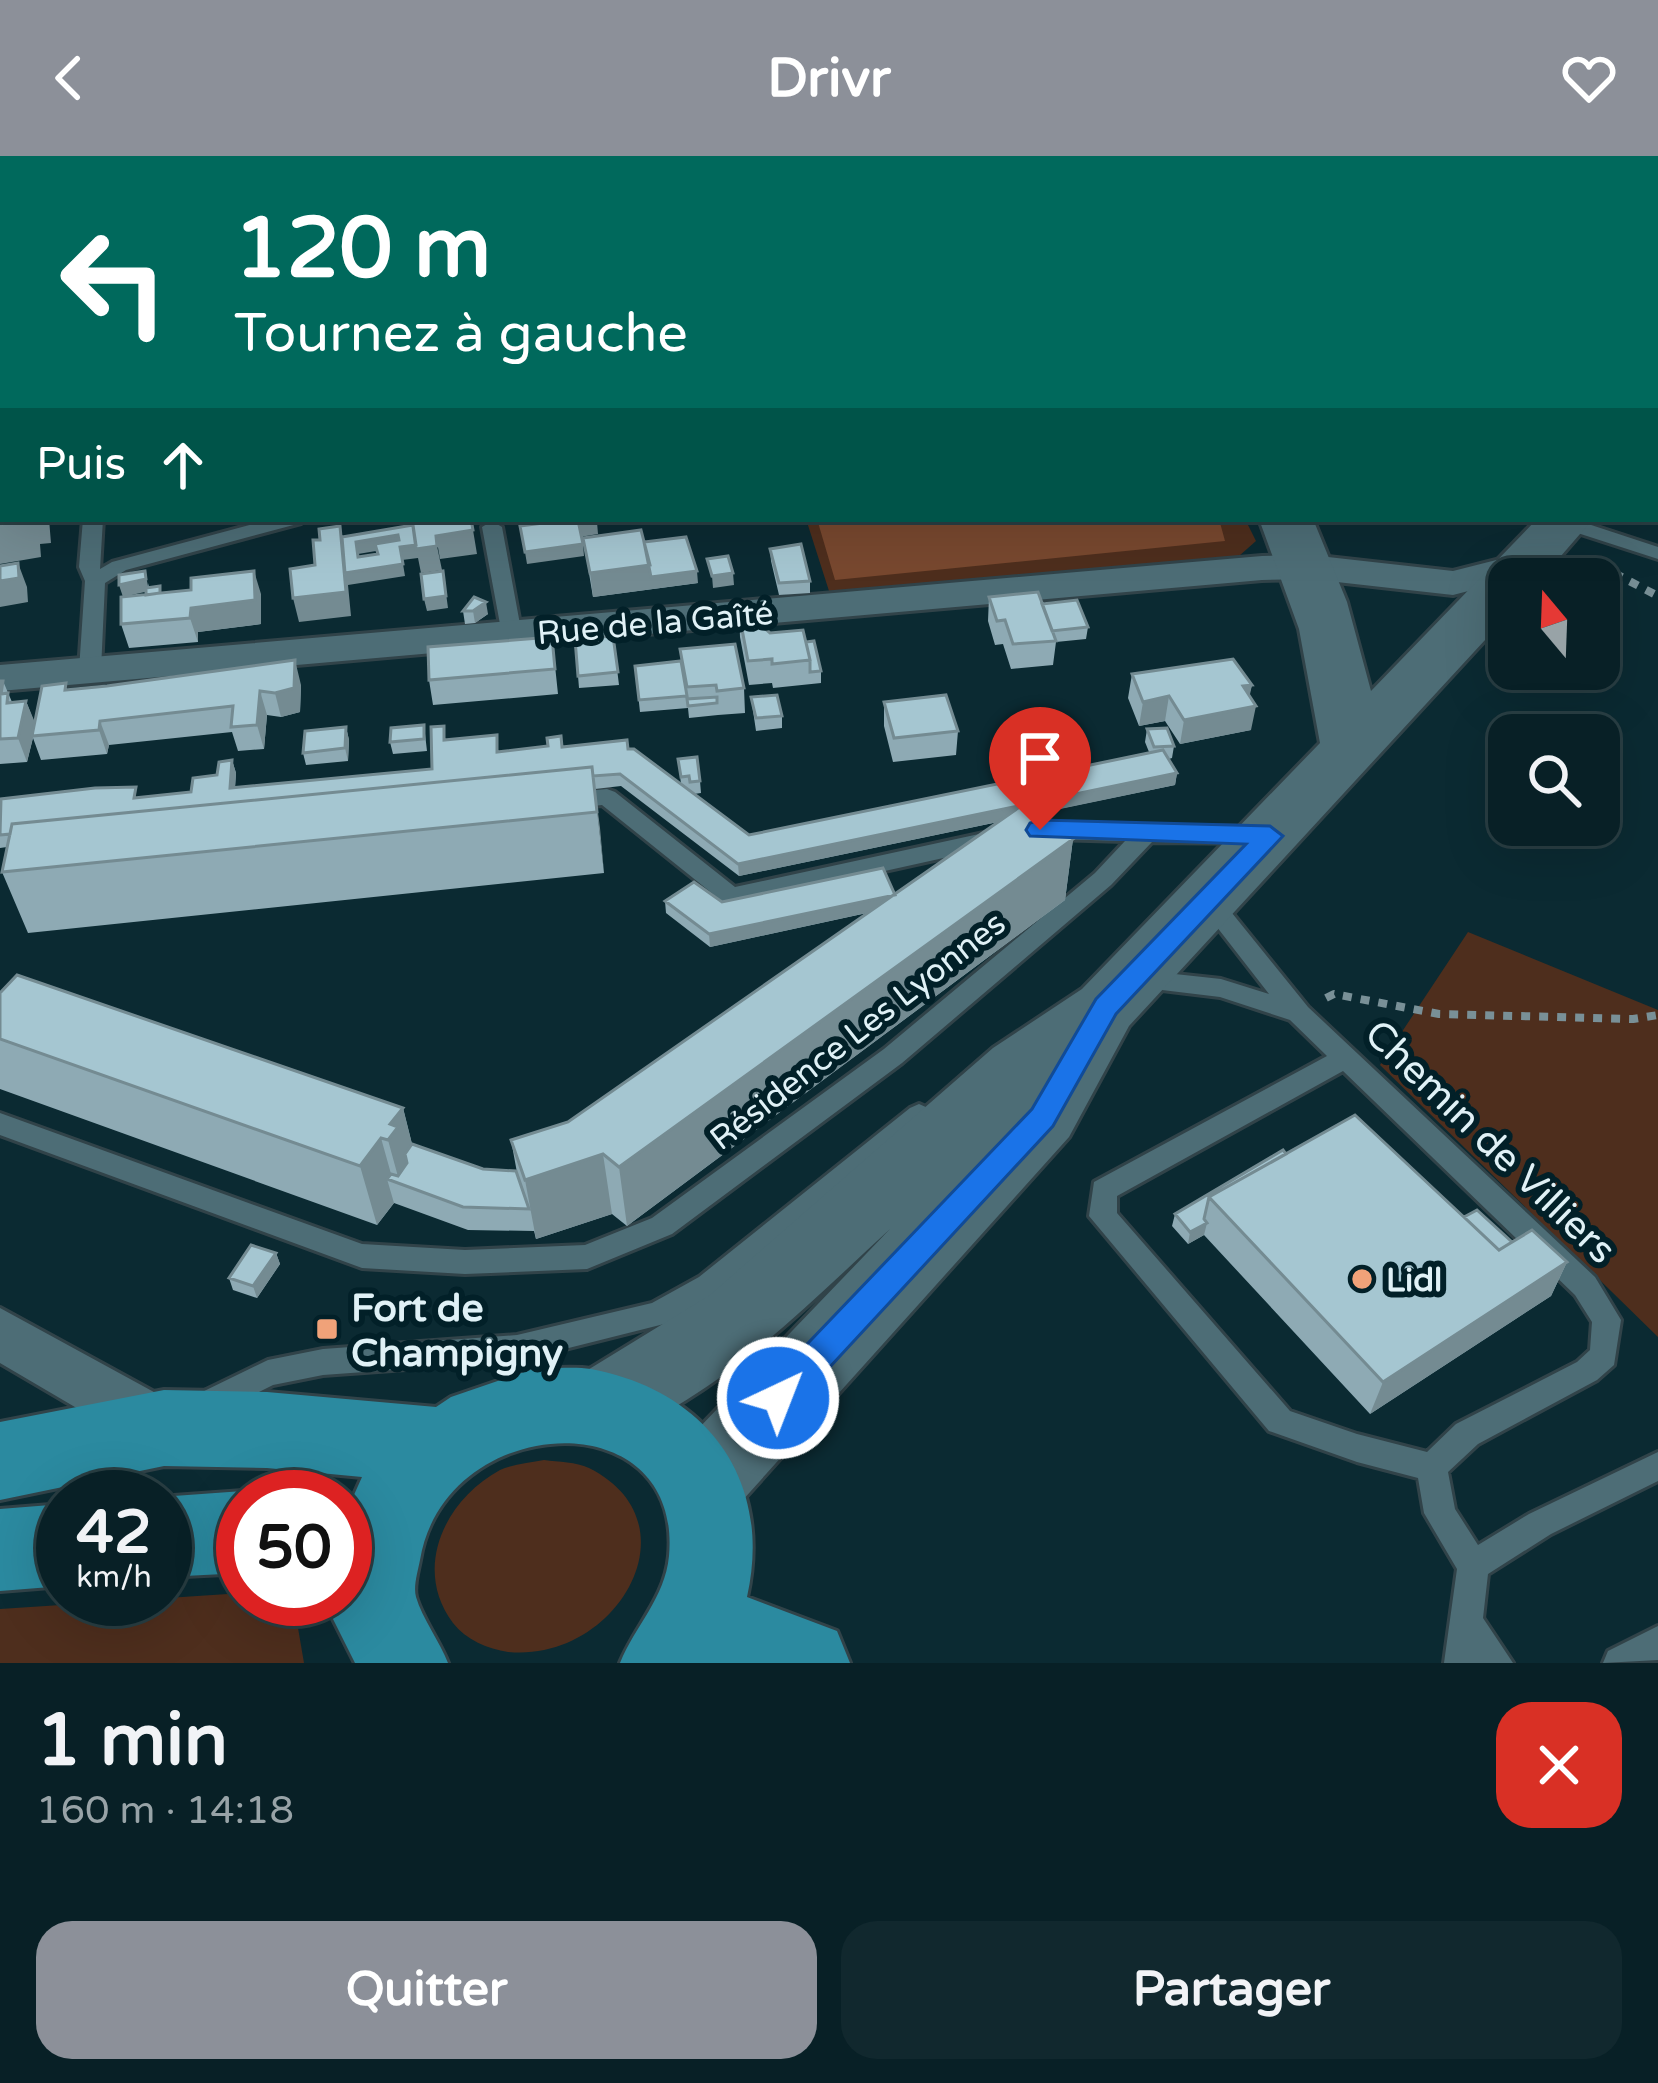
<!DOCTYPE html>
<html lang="fr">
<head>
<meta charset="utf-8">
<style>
	body { margin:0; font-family:"Varela Round",sans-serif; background:#11282e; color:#f1f3f6; height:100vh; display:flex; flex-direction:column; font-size:45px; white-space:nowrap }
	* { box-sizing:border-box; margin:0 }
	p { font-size:39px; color:#98a3a7 }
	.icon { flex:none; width:66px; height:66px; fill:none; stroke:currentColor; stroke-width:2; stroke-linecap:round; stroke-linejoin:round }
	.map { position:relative; height:1507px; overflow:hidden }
	.panel { display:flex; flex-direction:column; background:#082026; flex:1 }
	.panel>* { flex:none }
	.top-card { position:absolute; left:0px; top:0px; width:1659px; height:366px; box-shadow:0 12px 48px #0002,0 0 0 3px #293e43; background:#00695c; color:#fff; overflow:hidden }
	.needle { width:78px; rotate:341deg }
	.fabs { position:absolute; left:1488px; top:402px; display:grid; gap:24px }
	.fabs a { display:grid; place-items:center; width:132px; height:132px; border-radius:24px; background:#082026; box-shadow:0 12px 48px #0002,0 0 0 3px #293e43; font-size:60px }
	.speed { position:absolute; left:36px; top:1314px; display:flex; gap:24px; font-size:60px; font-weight:700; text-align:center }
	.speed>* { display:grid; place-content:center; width:156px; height:156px; border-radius:50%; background:#082026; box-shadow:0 12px 48px #0002,0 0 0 3px #293e43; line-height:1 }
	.speed small { font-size:30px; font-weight:400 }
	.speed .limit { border:18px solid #d22; background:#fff; color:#111 }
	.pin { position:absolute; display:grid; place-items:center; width:102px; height:102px; color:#fff; margin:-123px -51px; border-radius:50% 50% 50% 0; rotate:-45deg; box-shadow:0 0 12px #0007 }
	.pin .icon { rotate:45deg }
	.me { position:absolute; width:132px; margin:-66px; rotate:43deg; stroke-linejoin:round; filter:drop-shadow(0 0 9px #0008) }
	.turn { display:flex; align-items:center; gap:42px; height:252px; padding:0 36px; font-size:54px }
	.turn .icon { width:156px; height:156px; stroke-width:2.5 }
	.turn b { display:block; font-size:84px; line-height:102px }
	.then { display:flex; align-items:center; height:114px; padding:0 36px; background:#0003; gap:24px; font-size:45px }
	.round { display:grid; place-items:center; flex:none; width:126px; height:126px; border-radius:36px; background:#11282e }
	.headline { display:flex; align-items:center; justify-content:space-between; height:204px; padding:0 36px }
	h1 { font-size:72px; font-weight:700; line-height:90px }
	.button { display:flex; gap:24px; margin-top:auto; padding:24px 36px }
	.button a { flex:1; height:138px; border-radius:36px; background:#8c9099; color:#fff; font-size:48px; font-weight:700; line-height:138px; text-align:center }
	.button a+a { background:#11282e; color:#f1f3f6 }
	header { display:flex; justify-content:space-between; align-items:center; height:156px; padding:0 36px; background:#8c9099; color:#fff; font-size:54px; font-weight:700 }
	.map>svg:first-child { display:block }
	.green { fill:#4e2e1d }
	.forest { fill:#78482f }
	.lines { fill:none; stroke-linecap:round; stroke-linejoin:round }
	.lane-casing { stroke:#314349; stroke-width:6 }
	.street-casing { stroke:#314349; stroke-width:6 }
	.secondary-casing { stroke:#314349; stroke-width:6 }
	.primary-casing { stroke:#314349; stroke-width:6 }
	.path { stroke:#799097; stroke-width:8; stroke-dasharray:9 9; stroke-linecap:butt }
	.lane { fill:#4d6d76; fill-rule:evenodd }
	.street { fill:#4d6d76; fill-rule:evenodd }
	.secondary { fill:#4d6d76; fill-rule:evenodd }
	.primary { fill:#2b8aa0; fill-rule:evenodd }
	.wall { fill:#8eaab4 }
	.shaded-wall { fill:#748b92 }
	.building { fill:#a5c6d1; stroke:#748b92; stroke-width:3; fill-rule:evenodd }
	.route { fill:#1a73e8; stroke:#114b97; stroke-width:3 }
	.poi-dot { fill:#f0a279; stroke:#022028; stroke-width:4.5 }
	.labels { text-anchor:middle; stroke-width:12; stroke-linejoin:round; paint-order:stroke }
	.street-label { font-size:33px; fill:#e0f1f6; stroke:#022028 }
	.poi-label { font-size:33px; font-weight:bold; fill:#e0f1f6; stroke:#022028; text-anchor:start }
	.near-street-label { font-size:39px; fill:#e0f1f6; stroke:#022028 }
	.near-poi-label { font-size:39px; font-weight:bold; fill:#e0f1f6; stroke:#022028; text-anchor:start }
</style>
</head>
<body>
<header><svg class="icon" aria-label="back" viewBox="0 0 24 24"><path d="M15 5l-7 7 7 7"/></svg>Drivr<svg class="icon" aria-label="heart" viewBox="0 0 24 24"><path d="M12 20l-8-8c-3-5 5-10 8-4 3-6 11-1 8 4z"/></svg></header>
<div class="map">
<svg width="1658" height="1507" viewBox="0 0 1658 1507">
	<rect width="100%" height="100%" fill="#0b2a32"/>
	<!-- green -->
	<path class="green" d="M 806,363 L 1245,363 L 1256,385 L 1239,400 L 829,435 Z
		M 1468,776 L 1658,854 L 1658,1181 L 1380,909 Z
		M 544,1304 C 559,1306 576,1306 589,1312 C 699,1367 616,1507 508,1496 C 488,1493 466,1484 453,1467 C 412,1412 445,1344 500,1314 C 513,1308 530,1307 544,1304 Z
		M 243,1437 L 243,1443 L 276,1449 L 297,1466 L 304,1507 L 0,1507 L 0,1453 Z"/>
	<!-- forest -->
	<path class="forest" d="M 515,0 L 1043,0 L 1046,3 L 510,3 Z
		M 817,363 L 1219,363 L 1225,385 L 835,424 Z"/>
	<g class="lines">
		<defs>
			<path id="lane" d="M 5,0 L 45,0 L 3,4 Z
				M 83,363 L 103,363 L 100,413 L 112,406 L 272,363 L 304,363 L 301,367 L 126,414 L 105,427 L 101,514 L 90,521 L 79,514 L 85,425 L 79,411 Z
				M 1555,363 L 1573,363 L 1658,391 L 1658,403 L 1556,370 Z
				M 492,365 L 502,371 L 522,479 L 512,485 L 502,479 L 482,371 Z
				M 607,633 L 615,636 L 735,731 L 993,675 L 1005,683 L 993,691 L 731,749 L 723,746 L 602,649 L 564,653 L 553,645 L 564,637 Z
				M 1027,668 L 1261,671 L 1273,679 L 1261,687 L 1152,686 L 1111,729 L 902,907 L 672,1078 L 587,1113 L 465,1118 L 362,1112 L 0,979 L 0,957 L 362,1088 L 465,1094 L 585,1089 L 652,1062 L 884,893 L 1095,717 L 1125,685 L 1019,682 L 1015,676 L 1019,670 Z
				M 1207,733 L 1215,736 L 1308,851 L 1595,1121 L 1621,1164 L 1614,1209 L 1597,1224 L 1478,1288 L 1448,1316 L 1455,1353 L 1478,1389 L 1529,1358 L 1658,1296 L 1658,1325 L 1551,1378 L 1488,1418 L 1483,1462 L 1513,1507 L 1444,1507 L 1457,1413 L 1424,1357 L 1418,1322 L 1357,1306 L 1269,1275 L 1089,1060 L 1094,1026 L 1327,900 L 1290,864 L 1220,841 L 1129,830 L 1126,823 L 1129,816 L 1138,814 L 1221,823 L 1269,838 L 1199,748 L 1195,742 ZM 1343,915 L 1575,1139 L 1592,1166 L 1590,1194 L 1577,1206 L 1456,1268 L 1427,1296 L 1357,1278 L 1290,1255 L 1117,1057 L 1117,1040 Z
				M 919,948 L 928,952 L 932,959 L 928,966 L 719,1139 L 668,1167 L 517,1205 L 323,1219 L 273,1229 L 207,1262 L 196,1259 L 192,1249 L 196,1239 L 268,1204 L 323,1193 L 517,1179 L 652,1147 L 699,1121 L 910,952 Z
				M 1658,1470 L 1658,1504 L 1603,1507 L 1608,1495 Z"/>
			<path id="street" d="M 1292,0 L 1343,0 L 1290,3 Z
				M 1524,397 L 1538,401 L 1544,409 L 1538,417 L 1453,439 L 1310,423 L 1262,424 L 0,535 L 0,509 L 1262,400 L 1310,399 L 1453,415 Z
				M 0,1152 L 185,1253 L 194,1272 L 185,1291 L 164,1299 L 143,1291 L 0,1207 Z"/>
			<path id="secondary" d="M 1082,0 L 1124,0 L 1126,3 L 1084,3 Z
				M 1658,253 L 1658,285 L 1656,285 L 1656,254 Z
				M 1259,363 L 1313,363 L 1347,446 L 1371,535 L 1537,363 L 1593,363 L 1541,423 L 1509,423 L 1509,458 L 1129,870 L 1069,981 L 732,1356 L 702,1367 L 672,1356 L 659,1328 L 672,1300 L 890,1073 C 803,1153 716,1244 602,1286 L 573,1275 L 561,1249 L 573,1223 L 710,1139 L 993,892 L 1082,833 L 1320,587 L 1299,473 Z"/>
			<path id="primary" d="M 536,1212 C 553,1213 574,1210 591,1213 C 708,1235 773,1325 747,1441 L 837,1475 L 850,1507 L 620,1507 C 635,1470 665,1442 669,1400 C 683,1241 444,1257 420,1404 C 418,1415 413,1430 416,1441 C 422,1462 440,1486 448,1507 L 355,1507 L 323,1443 L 345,1443 L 345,1359 L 362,1321 L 267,1312 L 164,1310 L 0,1344 L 0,1266 L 164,1234 L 267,1236 L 436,1251 L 451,1241 Z
				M 243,1335 L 258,1341 L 243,1341 L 243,1417 L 165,1421 L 165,1341 L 160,1341 Z
				M 63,1348 L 63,1430 L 0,1435 L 0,1353 Z"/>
		</defs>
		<!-- lane casing -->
		<use href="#lane" class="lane-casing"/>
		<!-- street casing -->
		<use href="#street" class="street-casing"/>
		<!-- secondary casing -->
		<use href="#secondary" class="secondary-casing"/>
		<!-- primary casing -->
		<use href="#primary" class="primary-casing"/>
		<!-- path -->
		<path class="path" d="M 1614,417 L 1658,440
			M 1326,842 L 1334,838 L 1439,858 L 1633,863 L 1658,859"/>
		<!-- lane -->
		<use href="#lane" class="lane"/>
		<!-- street -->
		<use href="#street" class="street"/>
		<!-- secondary -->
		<use href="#secondary" class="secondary"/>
		<!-- primary -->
		<use href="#primary" class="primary"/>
	</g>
	<!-- wall -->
	<path class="wall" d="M 1477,0 L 1658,1 L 1658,136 L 1656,136 L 1656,3 L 1473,3 Z
		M 583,382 L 644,386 L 698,427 L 593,441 Z
		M 770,393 L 810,425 L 810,437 L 779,439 L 771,405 Z
		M 149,427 L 149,432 L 163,437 L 261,438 L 261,468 L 198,476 L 198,486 L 129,492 L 121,468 L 146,439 Z
		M 474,441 L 488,458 L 475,467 L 465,468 L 463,455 Z
		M 989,441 L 1042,448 L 1088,471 L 1086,483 L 1056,486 L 1053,509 L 1011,513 L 1003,488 L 995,489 L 988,465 Z
		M 739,457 L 770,477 L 806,486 L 821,515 L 821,527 L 773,532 L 772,527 L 749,529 L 740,481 Z
		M 613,480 L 619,529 L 579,532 L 575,483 Z
		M 552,481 L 558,538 L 433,549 L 429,524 Z
		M 680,493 L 744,532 L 745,557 L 718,559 L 718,556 L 718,559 L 689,562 L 688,552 L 640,556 L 635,510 L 681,505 Z
		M 1132,518 L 1252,529 L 1249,539 L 1251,574 L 1180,588 L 1165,565 L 1139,570 L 1128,542 Z
		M 0,525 L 3,525 L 12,546 L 26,545 L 34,566 L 68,534 L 301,529 L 300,556 L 281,561 L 267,559 L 264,593 L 238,595 L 232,576 L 109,589 L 107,598 L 41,604 L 33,582 L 27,606 L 0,608 Z
		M 751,541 L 782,560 L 782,572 L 756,575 Z
		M 884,546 L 958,575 L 956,599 L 893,606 L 884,570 Z
		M 424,569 L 427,595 L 393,598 L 390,586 Z
		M 346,571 L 349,584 L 348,605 L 306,609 L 303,597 Z
		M 1147,573 L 1174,590 L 1172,602 L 1169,603 L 1177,617 L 1175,629 L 1034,658 L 1073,683 L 1065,744 L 627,1070 L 612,1058 L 536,1083 L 534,1075 L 468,1074 L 394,1047 L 377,1069 L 0,933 L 0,837 L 403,952 L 412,988 L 483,1013 L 518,1022 L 511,984 L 568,966 L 867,757 L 710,791 L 666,757 L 665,745 L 722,746 L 894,738 L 998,666 L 739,720 L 621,630 L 595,633 L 604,717 L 28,777 L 2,716 L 7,691 L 0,692 L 0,649 L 140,641 L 191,636 L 217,619 L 232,604 L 236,617 L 235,632 L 432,613 L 446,584 L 499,595 L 562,591 L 628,593 L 681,628 L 678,603 L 700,625 L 701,637 L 694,638 L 749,679 L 1004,626 L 1002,623 L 1003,610 L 1071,613 L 1149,596 L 1145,586 Z
		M 1286,998 L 1464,1061 L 1512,1086 L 1567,1106 L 1551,1140 L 1370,1258 L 1204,1079 L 1188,1088 L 1172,1070 L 1175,1058 Z
		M 276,1097 L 280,1108 L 257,1142 L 233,1134 L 229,1122 Z"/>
	<!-- shaded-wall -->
	<path class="shaded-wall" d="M 1507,0 L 1551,0 L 1550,3 L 1506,3 Z
		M 29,363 L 49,363 L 51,387 L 40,388 L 41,401 L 0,408 L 0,371 Z
		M 518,363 L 556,363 L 556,367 L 520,372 Z
		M 597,366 L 598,378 L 580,381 L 579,369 Z
		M 340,370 L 347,416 L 403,408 L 405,420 L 348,429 L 351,460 L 299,466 L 293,442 Z
		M 473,374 L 477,398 L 440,403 L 436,380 Z
		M 398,379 L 400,391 L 358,398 L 356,386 Z
		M 583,388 L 584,400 L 527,408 L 525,396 Z
		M 416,389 L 437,390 L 442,414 L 421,417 L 418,402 L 402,404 L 400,391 Z
		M 18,407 L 27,431 L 28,446 L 0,451 L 0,425 Z
		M 650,409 L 697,415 L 698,427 L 593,441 L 590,417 Z
		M 145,415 L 149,435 L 123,441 L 119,429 Z
		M 254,415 L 261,438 L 261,468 L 198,476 L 198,486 L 190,462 L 191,452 Z
		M 443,415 L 448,452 L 427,455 L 424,443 Z
		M 733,417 L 734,429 L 713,432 L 712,420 Z
		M 486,446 L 488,458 L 475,467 L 473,455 Z
		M 295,504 L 301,529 L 300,556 L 281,561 L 275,537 Z
		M 1252,529 L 1247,552 L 1256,550 L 1251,574 L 1180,588 L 1184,564 L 1243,530 Z
		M 260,535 L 267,559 L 264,593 L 257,569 Z
		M 1169,540 L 1165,565 L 1139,570 L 1143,546 Z
		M 26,545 L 36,569 L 27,606 L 18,582 Z
		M 100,565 L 109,589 L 107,598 L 99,574 Z
		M 346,571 L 349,584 L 348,605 L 345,592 Z
		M 232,604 L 236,617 L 234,645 L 230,632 Z
		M 592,611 L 600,672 L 604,717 L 597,656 Z
		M 1177,617 L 1175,629 L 739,720 L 738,708 Z
		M 1073,683 L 1065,744 L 627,1070 L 619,1011 Z
		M 895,739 L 894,751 L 710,791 L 709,778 Z
		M 403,952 L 418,1012 L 400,1028 L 388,984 L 390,968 Z
		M 381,982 L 393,1025 L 387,1023 L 394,1047 L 377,1069 L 360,1010 Z
		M 603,998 L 612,1058 L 536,1083 L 525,1024 Z
		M 1207,1067 L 1204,1079 L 1188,1088 L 1190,1076 Z
		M 276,1097 L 280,1108 L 257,1142 L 253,1130 Z
		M 1567,1106 L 1551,1140 L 1370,1258 L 1383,1226 Z"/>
	<!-- building -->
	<path class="building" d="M 1421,0 L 1455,0 L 1451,3 L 1397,3 Z
		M 1477,0 L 1496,0 L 1506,3 L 1473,3 Z
		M 1569,0 L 1655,0 L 1658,1 L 1658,26 L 1656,25 L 1656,3 L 1579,3 Z
		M 1656,47 L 1658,48 L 1658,75 L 1656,74 Z
		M 3,334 L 3,363 L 29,363 L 29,366 L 0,371 L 0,335 Z
		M 412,363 L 471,363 L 473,374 L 436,380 L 437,390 L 416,393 Z
		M 574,363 L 595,363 L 597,366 L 579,369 L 583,388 L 525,396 L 520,370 Z
		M 413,369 L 416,389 L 400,391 L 403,408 L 345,417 L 342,381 ZM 398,379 L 399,384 L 375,388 L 378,398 L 358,401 L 356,386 Z
		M 340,370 L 346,436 L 293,442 L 290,413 L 315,409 L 313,384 L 320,384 L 319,373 Z
		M 641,374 L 650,409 L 590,417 L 583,382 Z
		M 686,381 L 697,415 L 651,421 L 644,386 Z
		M 801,388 L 810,425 L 779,427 L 770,393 Z
		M 728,400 L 733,417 L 712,420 L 707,403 Z
		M 18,407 L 19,422 L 0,425 L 0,410 Z
		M 145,415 L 146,423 L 119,429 L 119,419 Z
		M 254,415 L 255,444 L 191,452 L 190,462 L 121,468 L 121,441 L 191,434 L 191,422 Z
		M 443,415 L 446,440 L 424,443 L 421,418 Z
		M 160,430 L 160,437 L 146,439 L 146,432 Z
		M 1038,436 L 1056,485 L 1013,488 L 1005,464 L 997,465 L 989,441 Z
		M 474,441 L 486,446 L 473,455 L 463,455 Z
		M 1077,444 L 1088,471 L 1052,475 L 1042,448 Z
		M 759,455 L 763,471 L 770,477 L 803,474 L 810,504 L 772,508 L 772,503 L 748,505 L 739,457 Z
		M 613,480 L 618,516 L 578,520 L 575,483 Z
		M 552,481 L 555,513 L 429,524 L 428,491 Z
		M 814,485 L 821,515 L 810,516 L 810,504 L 806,486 Z
		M 735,488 L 744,532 L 717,535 L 716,529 L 687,531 L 680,493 Z
		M 1233,503 L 1252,529 L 1243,530 L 1256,550 L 1184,564 L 1169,540 L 1143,546 L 1132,518 Z
		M 295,504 L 294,532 L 275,537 L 260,535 L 257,569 L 231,571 L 233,550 L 100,565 L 99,574 L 32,580 L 42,530 L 66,527 L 65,534 L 107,530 Z
		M 681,505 L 687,540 L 639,544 L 635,510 Z
		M 0,525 L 3,525 L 1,538 L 8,537 L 7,547 L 26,545 L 18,582 L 0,583 Z
		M 777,539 L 782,560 L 756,562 L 751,541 Z
		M 946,539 L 958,575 L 894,582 L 884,546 Z
		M 717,541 L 717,547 L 688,550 L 687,543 Z
		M 424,569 L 424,583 L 390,586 L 391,572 Z
		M 444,570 L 444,584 L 497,579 L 497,596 L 548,590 L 547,582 L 561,580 L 562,591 L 627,584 L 628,593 L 634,593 L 749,679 L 1012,625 L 1003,610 L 1062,598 L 1071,613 L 1163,594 L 1177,617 L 738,708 L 620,618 L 593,620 L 592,611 L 12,668 L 10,678 L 0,679 L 1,643 L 95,632 L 136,631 L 134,642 L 191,636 L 193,622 L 217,619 L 219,606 L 232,604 L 230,632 L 432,613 L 431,571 Z
		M 346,571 L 345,592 L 303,597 L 305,575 Z
		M 1167,572 L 1174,590 L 1154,591 L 1147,573 Z
		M 697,601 L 700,625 L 690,626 L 689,620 L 681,621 L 678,603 Z
		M 592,611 L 597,656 L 2,716 L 12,668 Z
		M 1021,650 L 1073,683 L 619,1011 L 603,998 L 525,1024 L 511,984 L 568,966 Z
		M 883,712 L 895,739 L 709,778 L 665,745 L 694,726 L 722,746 Z
		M 17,819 L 403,952 L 390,968 L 398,971 L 388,984 L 381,982 L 360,1010 L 0,883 L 0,837 Z
		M 1355,959 L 1499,1094 L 1532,1074 L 1567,1106 L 1383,1226 L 1209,1041 Z
		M 412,988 L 483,1013 L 516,1015 L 529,1053 L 463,1051 L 387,1023 L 391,1018 L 398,1020 L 407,1007 L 405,998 Z
		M 1283,994 L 1286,998 L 1209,1041 L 1204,1063 L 1207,1067 L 1190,1076 L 1175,1058 Z
		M 1477,1054 L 1512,1086 L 1499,1094 L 1464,1061 Z
		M 251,1089 L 276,1097 L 253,1130 L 229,1122 Z"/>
	<!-- route -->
	<path class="route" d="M 1040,664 L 1270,670 L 1283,680 L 1116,858 L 1053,970 L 791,1253 L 778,1257 L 766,1253 L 762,1242 L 766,1231 L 1032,953 L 1096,843 L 1246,688 L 1030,680 L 1026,674 L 1030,667 Z"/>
	<!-- markers -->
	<g class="poi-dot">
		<circle cx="1362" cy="1123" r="12"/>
		<rect x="315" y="1161" width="24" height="24" rx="6"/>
	</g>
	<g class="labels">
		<!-- street labels -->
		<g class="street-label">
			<text transform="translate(655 466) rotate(-5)" y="12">Rue de la Gaîté</text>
			<text transform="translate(857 874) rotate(-38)" y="12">Résidence Les Lyonnes</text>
		</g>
		<!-- poi labels -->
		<g class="poi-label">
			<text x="1386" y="1135">Lidl</text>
		</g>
		<!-- near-street labels -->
		<g class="near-street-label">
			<text transform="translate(1491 985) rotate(44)" y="14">Chemin de Villiers</text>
		</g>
		<!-- near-poi labels -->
		<g class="near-poi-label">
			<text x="351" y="1165">Fort de<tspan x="351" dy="45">Champigny</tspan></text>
		</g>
	</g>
</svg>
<div class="fabs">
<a><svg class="needle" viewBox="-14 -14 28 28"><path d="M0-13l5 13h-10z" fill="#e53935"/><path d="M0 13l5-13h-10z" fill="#98a3a7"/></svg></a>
<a><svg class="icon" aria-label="search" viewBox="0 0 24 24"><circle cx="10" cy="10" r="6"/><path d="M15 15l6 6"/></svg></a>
</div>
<div class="speed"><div>42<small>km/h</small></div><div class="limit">50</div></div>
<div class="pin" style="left:1040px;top:674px;background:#d93025"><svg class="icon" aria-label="arrive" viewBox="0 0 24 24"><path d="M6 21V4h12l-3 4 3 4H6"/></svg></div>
<svg class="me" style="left:778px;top:1242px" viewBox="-20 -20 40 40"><circle r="17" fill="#1a73e8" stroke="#fff" stroke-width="3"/><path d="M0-11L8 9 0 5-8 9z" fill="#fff"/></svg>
<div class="top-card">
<div class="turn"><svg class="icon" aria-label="left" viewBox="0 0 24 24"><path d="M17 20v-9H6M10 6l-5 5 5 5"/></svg><div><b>120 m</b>Tournez à gauche</div></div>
<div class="then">Puis<svg class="icon" aria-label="ahead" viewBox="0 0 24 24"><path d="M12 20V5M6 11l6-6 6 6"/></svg></div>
</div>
</div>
<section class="panel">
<div class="headline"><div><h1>1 min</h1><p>160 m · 14:18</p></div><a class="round" style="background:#d93025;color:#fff"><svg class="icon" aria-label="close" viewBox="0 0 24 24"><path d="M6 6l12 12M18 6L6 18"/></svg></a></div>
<div class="button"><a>Quitter</a><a>Partager</a></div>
</section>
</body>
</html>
